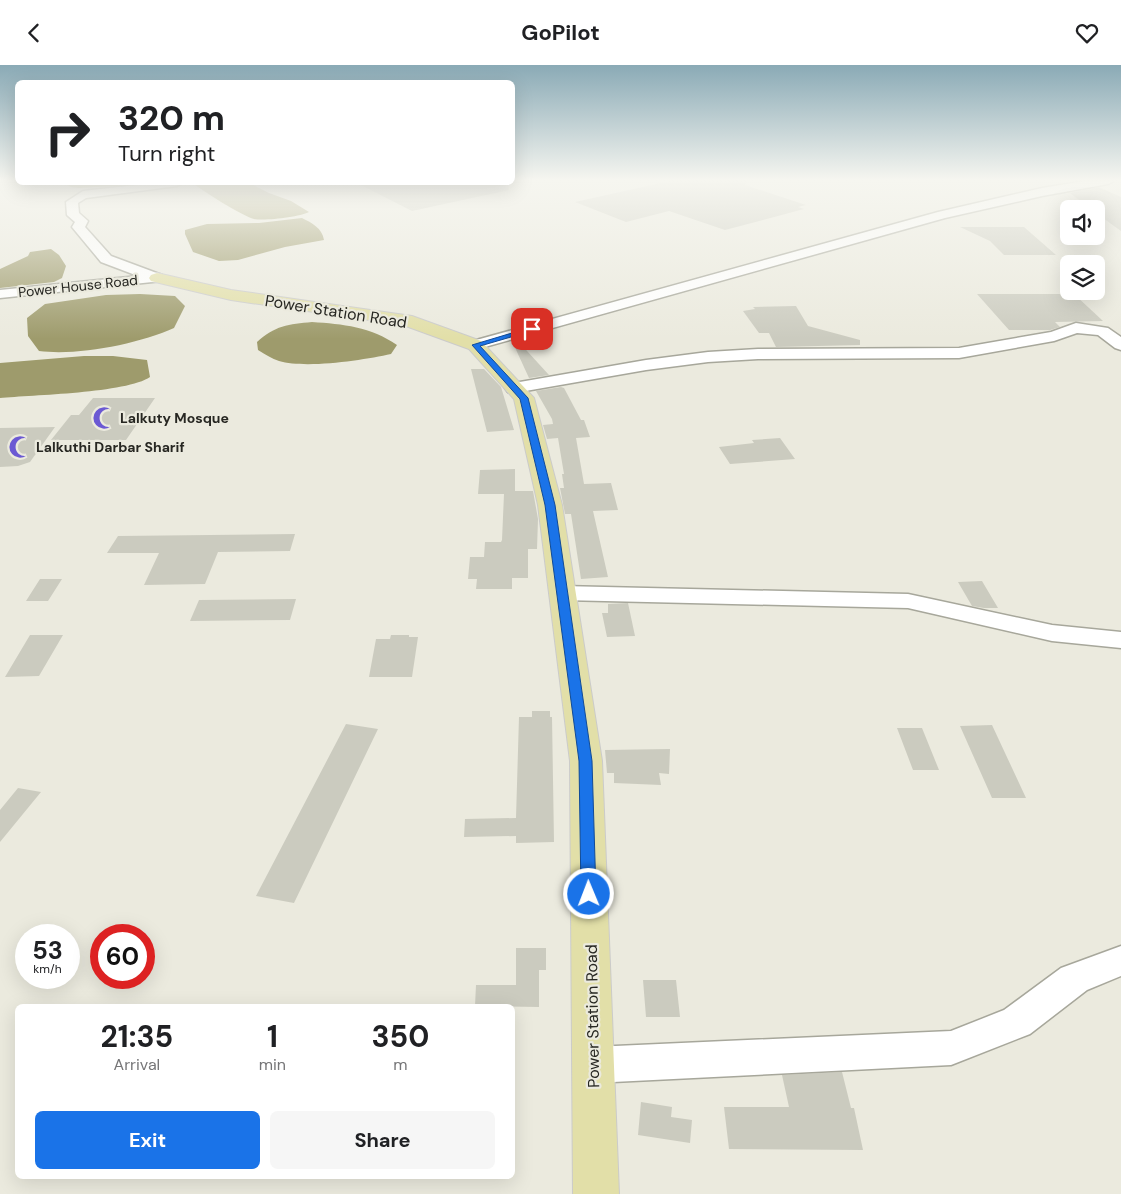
<!DOCTYPE html>
<html lang="en">
<head>
<meta charset="utf-8">
<style>
	body { margin:0; font-family:"DM Sans",sans-serif; background:#f6f6f6; color:#202124; height:100vh; display:flex; flex-direction:column; font-size:19px; white-space:nowrap }
	* { box-sizing:border-box; margin:0 }
	p { font-size:16px; color:#757577 }
	.icon { flex:none; width:28px; height:28px; fill:none; stroke:currentColor; stroke-width:2; stroke-linecap:round; stroke-linejoin:round }
	.map { position:relative; flex:1; overflow:hidden }
	.sheet { position:absolute; left:15px; top:939px; width:500px; height:175px; display:flex; flex-direction:column; background:#fff; border-radius:8px; box-shadow:0 5px 20px #0002 }
	.sheet>* { flex:none }
	.guide { position:absolute; left:15px; top:15px; width:500px; height:105px; border-radius:8px; box-shadow:0 5px 20px #0002; background:#fff; color:#202124; overflow:hidden }
	.buttons { position:absolute; left:1060px; top:135px; display:grid; gap:10px }
	.buttons a { display:grid; place-items:center; width:45px; height:45px; border-radius:8px; background:#fff; box-shadow:0 5px 20px #0002; font-size:25px }
	.speed { position:absolute; left:15px; top:859px; display:flex; gap:10px; font-size:25px; font-weight:700; text-align:center }
	.speed>* { display:grid; place-content:center; width:65px; height:65px; border-radius:50%; background:#fff; box-shadow:0 5px 20px #0002; line-height:1 }
	.speed small { font-size:12px; font-weight:400 }
	.speed .limit { border:8px solid #d22; background:#fff; color:#111 }
	.pin { position:absolute; display:grid; place-items:center; width:42px; height:42px; color:#fff; margin:-21px; border-radius:10px; box-shadow:0 2px 8px #0006 }
	.me { position:absolute; width:55px; margin:-28px; rotate:359deg; stroke-linejoin:round; filter:drop-shadow(0 0 4px #0008) }
	.turn { display:flex; align-items:center; gap:18px; height:105px; padding:0 20px; font-size:22px }
	.turn .icon { width:65px; height:65px; stroke-width:2.5 }
	.turn b { display:block; font-size:35px; line-height:42px }
	.eta { display:flex; justify-content:space-evenly; align-items:center; height:85px; text-align:center }
	.eta b { font-size:30px; font-weight:700; line-height:35px }
	.action { display:flex; gap:10px; margin-top:auto; padding:10px 20px }
	.action a { flex:1; height:58px; border-radius:8px; background:#1a73e8; color:#fff; font-size:20px; font-weight:700; line-height:58px; text-align:center }
	.action a+a { background:#f6f6f6; color:#202124 }
	header { display:flex; justify-content:space-between; align-items:center; height:65px; padding:0 20px; background:#fff; font-size:22px; font-weight:700 }
	.map>svg:first-child { display:block }
	.water { fill:#9e9b6c }
	.building { fill:#cbcbbf }
	.lines { fill:none; stroke-linecap:round; stroke-linejoin:round }
	.street-casing { stroke:#a7a79b; stroke-width:3 }
	.primary-casing { stroke:#cbcbca; stroke-width:2 }
	.street { fill:#fff; fill-rule:evenodd }
	.primary { fill:#e2dfa8; fill-rule:evenodd }
	.route { fill:#1a73e8; stroke:#114b97 }
	.labels { text-anchor:middle; stroke-width:4.5; stroke-linejoin:round; paint-order:stroke }
	.far-street-label { font-size:14px; fill:#272722; stroke:#ebeade }
	.far-poi-label { font-size:14px; font-weight:bold; fill:#272722; stroke:#ebeade; text-anchor:start }
	.street-label { font-size:16px; fill:#272722; stroke:#ebeade }
</style>
</head>
<body>
<header><svg class="icon" aria-label="back" viewBox="0 0 24 24"><path d="M15 5l-7 7 7 7"/></svg>GoPilot<svg class="icon" aria-label="heart" viewBox="0 0 24 24"><path d="M12 20l-8-8c-3-5 5-10 8-4 3-6 11-1 8 4z"/></svg></header>
<div class="map">
<svg width="1121" height="1129" viewBox="0 0 1121 1129">
	<rect width="100%" height="100%" fill="#ebeade"/>
	<!-- water -->
	<path class="water" d="M 63,118 L 166,118 L 79,123 L 71,122 Z
		M 193,118 L 249,118 L 269,128 L 291,136 L 309,147 C 299,152 266,156 254,154 C 243,151 202,126 193,118 Z
		M 302,153 C 312,158 322,163 324,175 L 285,182 L 238,195 L 219,196 L 193,187 L 185,169 L 185,165 L 207,159 L 259,158 Z
		M 51,184 L 59,190 L 66,201 L 62,213 L 54,217 L 0,223 L 0,204 L 28,191 L 30,187 Z
		M 140,229 L 175,231 L 185,241 L 174,263 C 138,279 78,291 39,286 L 28,271 L 27,253 L 45,239 L 106,230 Z
		M 312,257 C 343,259 371,262 397,280 L 391,289 C 364,295 306,304 279,296 C 272,294 265,289 258,285 L 257,277 C 274,261 289,259 312,257 Z
		M 84,291 L 113,291 L 147,295 L 150,312 C 127,328 32,330 0,333 L 0,298 Z"/>
	<!-- building -->
	<path class="building" d="M 670,116 L 746,116 L 745,120 L 806,140 L 798,142 L 804,144 L 725,165 L 669,146 L 626,157 L 575,137 Z
		M 357,118 L 508,118 L 509,125 L 412,146 Z
		M 1099,122 L 1121,132 L 1121,166 L 1096,148 L 1096,144 L 1091,144 L 1070,128 Z
		M 960,162 L 1024,162 L 1056,190 L 1004,190 L 990,176 Z
		M 977,229 L 1074,229 L 1103,256 L 1055,257 L 1060,262 L 1050,265 L 1009,265 Z
		M 796,241 L 808,261 L 860,275 L 860,280 L 776,282 L 769,268 L 759,268 L 743,246 L 755,244 L 753,242 Z
		M 517,275 L 549,310 L 529,313 L 512,276 Z
		M 471,304 L 484,304 L 501,322 L 514,365 L 487,367 Z
		M 561,322 L 564,323 L 581,355 L 584,355 L 590,372 L 576,373 L 584,419 L 611,418 L 618,445 L 593,446 L 608,512 L 581,514 L 571,449 L 565,449 L 561,428 L 560,423 L 564,423 L 562,409 L 564,409 L 558,373 L 547,374 L 543,360 L 553,359 L 552,354 L 536,326 Z
		M 93,333 L 155,333 L 126,375 L 51,375 L 71,350 L 79,350 Z
		M 55,362 L 30,397 L 18,401 L 0,402 L 0,363 Z
		M 780,373 L 795,394 L 730,399 L 719,382 L 754,378 L 752,375 Z
		M 515,404 L 515,426 L 533,426 L 538,454 L 537,484 L 528,484 L 528,513 L 512,513 L 512,524 L 476,524 L 477,514 L 468,514 L 470,492 L 484,492 L 485,477 L 501,477 L 502,475 L 504,429 L 478,429 L 480,405 Z
		M 295,469 L 290,486 L 218,487 L 205,519 L 144,520 L 159,488 L 107,488 L 118,471 Z
		M 40,514 L 62,514 L 48,536 L 26,536 Z
		M 982,516 L 998,543 L 984,543 L 972,541 L 958,517 Z
		M 296,534 L 290,555 L 190,556 L 199,535 Z
		M 628,538 L 635,571 L 607,572 L 602,548 L 608,548 L 608,539 Z
		M 30,570 L 63,570 L 39,611 L 5,612 Z
		M 391,570 L 409,570 L 409,572 L 418,572 L 412,612 L 369,612 L 376,574 L 390,574 Z
		M 532,646 L 550,646 L 550,652 L 552,652 L 554,777 L 516,778 L 516,771 L 464,772 L 465,754 L 516,753 L 519,652 L 532,652 Z
		M 346,659 L 378,664 L 294,838 L 256,831 Z
		M 992,660 L 1026,733 L 992,733 L 960,661 Z
		M 897,663 L 922,663 L 939,705 L 913,705 Z
		M 670,684 L 669,709 L 659,708 L 661,720 L 614,718 L 614,708 L 607,708 L 605,685 Z
		M 18,723 L 41,727 L 0,777 L 0,745 Z
		M 516,883 L 546,883 L 546,905 L 539,905 L 539,942 L 475,941 L 476,920 L 516,920 Z
		M 643,915 L 676,915 L 680,952 L 646,952 Z
		M 842,1007 L 851,1043 L 854,1043 L 863,1085 L 729,1084 L 724,1042 L 789,1042 L 782,1010 Z
		M 641,1037 L 672,1042 L 671,1052 L 692,1055 L 690,1078 L 638,1070 Z"/>
	<g class="lines">
		<defs>
			<path id="street" d="M 1085,116 L 1114,116 L 1108,119 L 1042,131 L 945,153 L 481,283 L 469,283 L 467,280 L 469,277 L 938,147 L 1042,123 Z
				M 154,118 L 183,118 L 177,121 L 86,133 L 78,138 L 79,148 L 88,156 L 85,162 L 111,191 L 162,210 L 164,213 L 162,216 L 0,233 L 0,225 L 138,211 L 101,197 L 72,162 L 75,157 L 67,150 L 66,137 L 83,126 Z
				M 1076,258 L 1108,263 L 1121,272 L 1121,285 L 1115,283 L 1098,270 L 1077,268 L 1054,276 L 959,293 L 758,294 L 708,297 L 646,305 L 514,328 L 508,327 L 505,323 L 508,319 L 514,318 L 646,295 L 708,287 L 758,284 L 959,283 L 1051,267 Z
				M 562,521 L 908,529 L 1052,560 L 1121,567 L 1121,583 L 1052,576 L 908,543 L 562,535 L 554,533 L 550,528 L 554,523 Z
				M 1121,881 L 1121,911 L 1087,925 L 1030,969 L 951,1000 L 593,1018 L 580,1013 L 574,1000 L 580,987 L 593,982 L 951,966 L 1004,945 L 1061,903 Z"/>
			<path id="primary" d="M 157,208 L 231,225 L 412,251 L 481,276 L 534,333 L 562,440 L 602,696 L 619,1129 L 573,1129 L 570,696 L 538,440 L 514,334 L 469,284 L 403,260 L 231,235 L 151,216 L 149,213 L 151,210 Z"/>
		</defs>
		<!-- street casing -->
		<use href="#street" class="street-casing"/>
		<!-- primary casing -->
		<use href="#primary" class="primary-casing"/>
		<!-- street -->
		<use href="#street" class="street"/>
		<!-- primary -->
		<use href="#primary" class="primary"/>
	</g>
	<!-- sky -->
	<linearGradient id="sky" x2="0" y2="1"><stop stop-color="#8aaab6"/><stop offset="0.42" stop-color="#f6f6f0"/><stop offset="1" stop-color="#f6f6f0" stop-opacity="0"/></linearGradient>
	<rect width="1121" height="274" fill="url(#sky)"/>
	<!-- route -->
	<path class="route" d="M 532,262 L 536,264 L 535,265 L 480,281 L 528,333 L 555,440 L 592,696 L 596,829 L 594,833 L 589,835 L 584,833 L 581,829 L 579,696 L 545,440 L 520,334 L 472,280 Z"/>
	<!-- icons -->
	<defs>
		<symbol id="mosque-bare" viewBox="-9 -9 18 18"><path d="M3.5-4.9A6 6 0 1 0 3.5 4.9A5 5 0 1 1 3.5-4.9Z" fill="#6b59d3" stroke="#ebeade" stroke-width="2.5" paint-order="stroke"/></symbol>
	</defs>
	<g fill-rule="evenodd">
		<use href="#mosque-bare" x="88" y="337" width="32" height="32"/>
		<use href="#mosque-bare" x="4" y="366" width="32" height="32"/>
	</g>
	<g class="labels">
		<!-- far-street labels -->
		<g class="far-street-label">
			<text transform="translate(78 221) rotate(-6)" y="5">Power House Road</text>
		</g>
		<!-- far-poi labels -->
		<g class="far-poi-label">
			<text x="120" y="358">Lalkuty Mosque</text>
			<text x="36" y="387">Lalkuthi Darbar Sharif</text>
		</g>
		<!-- street labels -->
		<g class="street-label">
			<text transform="translate(336 246) rotate(9)" y="6">Power Station Road</text>
			<text transform="translate(592 951) rotate(-91)" y="6">Power Station Road</text>
		</g>
	</g>
</svg>
<div class="buttons">
<a><svg class="icon" aria-label="sound" viewBox="0 0 24 24"><path d="M4 9h4l5-4v14l-5-4H4zM17 9q2 3 0 6"/></svg></a>
<a><svg class="icon" aria-label="layers" viewBox="0 0 24 24"><path d="M12 4l9 5-9 5-9-5zM3 14l9 5 9-5"/></svg></a>
</div>
<div class="speed"><div>53<small>km/h</small></div><div class="limit">60</div></div>
<div class="pin" style="left:532px;top:264px;background:#d93025"><svg class="icon" aria-label="arrive" viewBox="0 0 24 24"><path d="M6 21V4h12l-3 4 3 4H6"/></svg></div>
<svg class="me" style="left:589px;top:829px" viewBox="-20 -20 40 40"><circle r="17" fill="#1a73e8" stroke="#fff" stroke-width="3"/><path d="M0-11L8 9 0 5-8 9z" fill="#fff"/></svg>
<div class="guide">
<div class="turn"><svg class="icon" aria-label="right" viewBox="0 0 24 24"><path d="M7 20v-9h11M14 6l5 5-5 5"/></svg><div><b>320 m</b>Turn right</div></div>
</div>
<section class="sheet">
<div class="eta">
<div><b>21:35</b><p>Arrival</p></div>
<div><b>1</b><p>min</p></div>
<div><b>350</b><p>m</p></div>
</div>
<div class="action"><a>Exit</a><a>Share</a></div>
</section>
</div>
</body>
</html>
